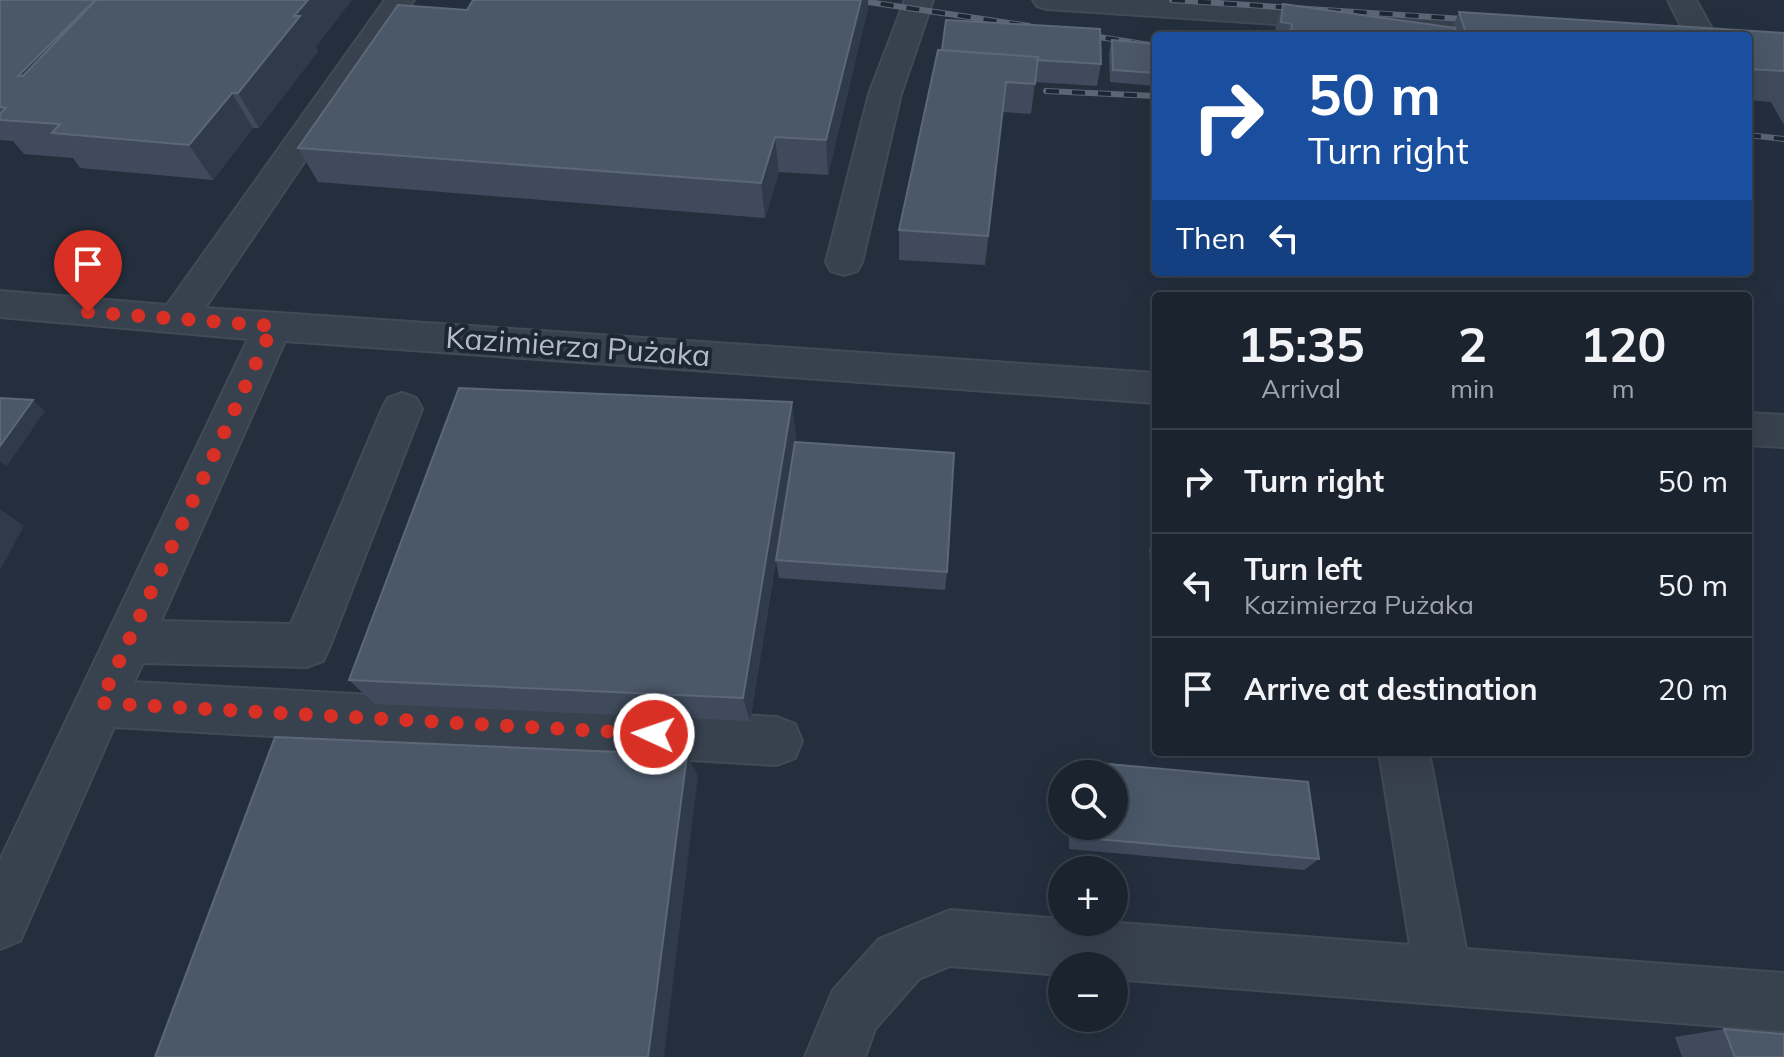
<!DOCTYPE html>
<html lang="en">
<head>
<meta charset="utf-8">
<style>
	body { margin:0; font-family:Mulish,sans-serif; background:#282f3a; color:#f1f3f6; height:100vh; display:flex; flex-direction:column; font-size:30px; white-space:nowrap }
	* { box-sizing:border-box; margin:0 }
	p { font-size:26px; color:#a0a4aa }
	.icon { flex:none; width:44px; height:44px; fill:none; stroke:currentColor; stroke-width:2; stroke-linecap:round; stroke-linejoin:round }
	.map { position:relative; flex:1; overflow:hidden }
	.side { position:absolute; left:1152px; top:292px; width:600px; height:464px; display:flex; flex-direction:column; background:#1b232e; border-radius:8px; box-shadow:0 8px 32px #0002,0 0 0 2px #39404a }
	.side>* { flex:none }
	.top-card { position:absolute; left:1152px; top:32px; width:600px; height:244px; border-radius:8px; box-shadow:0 8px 32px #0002,0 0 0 2px #39404a; background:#1a4fa0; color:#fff; overflow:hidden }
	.buttons { position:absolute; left:1048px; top:760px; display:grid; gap:16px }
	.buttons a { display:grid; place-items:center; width:80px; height:80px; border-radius:50%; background:#1b232e; box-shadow:0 8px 32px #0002,0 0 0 2px #39404a; font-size:40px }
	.pin { position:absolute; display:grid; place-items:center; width:68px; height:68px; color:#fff; margin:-82px -34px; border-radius:50% 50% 50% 0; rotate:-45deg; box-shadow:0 0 8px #0007 }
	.pin .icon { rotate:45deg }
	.me { position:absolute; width:88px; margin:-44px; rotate:273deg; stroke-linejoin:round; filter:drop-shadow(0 0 6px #0008) }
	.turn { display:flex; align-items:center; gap:28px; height:168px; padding:0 24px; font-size:36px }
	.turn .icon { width:104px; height:104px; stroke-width:2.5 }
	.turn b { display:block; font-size:56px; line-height:68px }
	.then { display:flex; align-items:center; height:76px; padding:0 24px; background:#0003; gap:16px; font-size:30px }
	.eta { display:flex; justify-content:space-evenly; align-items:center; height:136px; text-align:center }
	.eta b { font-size:48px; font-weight:700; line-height:56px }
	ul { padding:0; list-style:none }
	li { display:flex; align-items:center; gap:24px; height:104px; padding:0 24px; border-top:2px solid #39404a }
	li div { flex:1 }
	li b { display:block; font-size:30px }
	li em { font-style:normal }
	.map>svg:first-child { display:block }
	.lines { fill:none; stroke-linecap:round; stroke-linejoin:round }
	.minor-casing { stroke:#414a57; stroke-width:4 }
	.minor { fill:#38414e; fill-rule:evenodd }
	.rail-casing { stroke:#5a6575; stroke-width:6 }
	.rail { stroke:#1d2633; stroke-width:4; stroke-dasharray:13; stroke-linecap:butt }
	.wall { fill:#3f4b5c }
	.shaded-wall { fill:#2f3b4b }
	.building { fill:#4b5868; stroke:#5c6777; stroke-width:2 }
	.route { stroke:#d93025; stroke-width:14; stroke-dasharray:0 25.2 }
	.labels { text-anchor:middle; stroke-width:8; stroke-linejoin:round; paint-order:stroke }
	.street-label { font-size:30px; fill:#b4bcc9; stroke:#1d2633 }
</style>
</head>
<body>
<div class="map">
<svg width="1784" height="1057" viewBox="0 0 1784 1057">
	<rect width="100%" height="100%" fill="#242f3e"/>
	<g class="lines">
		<defs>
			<path id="minor" d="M 385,0 L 414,0 L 205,308 L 1156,373 L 1156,403 L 285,341 L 161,621 L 291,624 L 382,409 L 388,398 L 402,393 L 416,398 L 422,409 L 330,646 L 323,661 L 306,667 L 143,663 L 134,682 L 777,717 L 795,724 L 802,741 L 795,758 L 777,765 L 114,727 L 20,941 L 0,949 L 0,860 L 248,339 L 0,317 L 0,291 L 167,305 Z
				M 905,0 L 933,0 L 901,94 L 862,262 L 857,271 L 844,275 L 831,271 L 826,262 L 869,94 Z
				M 1033,0 L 1179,0 L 1592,27 L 1603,30 L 1607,36 L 1458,36 L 1047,9 L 1037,6 Z
				M 1668,0 L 1696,0 L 1716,36 L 1686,36 Z
				M 1748,413 L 1784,415 L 1784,447 L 1748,445 Z
				M 1379,752 L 1429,752 L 1466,949 L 1784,973 L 1784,1031 L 1114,979 L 1114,966 L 1062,966 L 1062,975 L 950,966 L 919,979 L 875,1029 L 865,1057 L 805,1057 L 833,990 L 879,939 L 950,910 L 1062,919 L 1062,922 L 1107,922 L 1410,945 Z"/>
		</defs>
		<!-- minor casing -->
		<use href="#minor" class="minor-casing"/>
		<!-- minor -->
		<use href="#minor" class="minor"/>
		<defs>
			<path id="rail" d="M 855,0 L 1029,26
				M 1172,0 L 1479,20
				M 1080,34 L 1156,46
				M 1046,91 L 1156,96
				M 1748,135 L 1784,139"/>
		</defs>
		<!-- rail casing -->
		<use href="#rail" class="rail-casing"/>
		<!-- rail -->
		<use href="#rail" class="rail"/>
	</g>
	<!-- wall -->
	<path class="wall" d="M 0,0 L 316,47 L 318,51 L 259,128 L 253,128 L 213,180 L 80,168 L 73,158 L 24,154 L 13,141 L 0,140 Z
		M 1283,4 L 1452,28 L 1459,12 L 1784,33 L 1784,125 L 1771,102 L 1748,100 L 1748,36 L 1274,36 L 1276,26 Z
		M 868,8 L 828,175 L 779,172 L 765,218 L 318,182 L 298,148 L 467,10 Z
		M 1112,40 L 1156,44 L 1156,86 L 1110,82 L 1109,52 Z
		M 938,50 L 1101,64 L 1097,86 L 1035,82 L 1031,114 L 1003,112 L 985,265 L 899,260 L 899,230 Z
		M 796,434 L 787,490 L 947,572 L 945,590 L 779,578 L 776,561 L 750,721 L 375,704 L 349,680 Z
		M 1156,533 L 1156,660 L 1149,549 Z
		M 1075,761 L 1308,782 L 1319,859 L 1304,870 L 1069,849 L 1069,826 L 1114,826 L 1114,774 L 1069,774 Z
		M 1724,1029 L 1784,1057 L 1682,1057 L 1675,1037 Z"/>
	<!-- shaded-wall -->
	<path class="shaded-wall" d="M 95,0 L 46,111 L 18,76 Z
		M 308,0 L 352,0 L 316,47 L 318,51 L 259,128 L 238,93 Z
		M 861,0 L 868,0 L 868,8 L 828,175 L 826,140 Z
		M 232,93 L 253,128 L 213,180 L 189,145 Z
		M 775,137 L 779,172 L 765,218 L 761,183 Z
		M 33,400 L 45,411 L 7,466 L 0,461 L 0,446 Z
		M 792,402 L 796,434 L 750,721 L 743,698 Z
		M 0,509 L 24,526 L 0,570 Z
		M 687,755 L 698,776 L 664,1057 L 648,1057 Z"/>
	<!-- building -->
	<path class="building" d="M 0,0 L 95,0 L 18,76 L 23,76 L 96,0 L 308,0 L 294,16 L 300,16 L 238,93 L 232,93 L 189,145 L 52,133 L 60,124 L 0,120 L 0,114 L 6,108 L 0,107 Z
		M 473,0 L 861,0 L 826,140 L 775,137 L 761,183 L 298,148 L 398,5 L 467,10 Z
		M 1283,4 L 1455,28 L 1456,36 L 1308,36 L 1291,33 L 1292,24 L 1281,22 Z
		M 1459,12 L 1784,33 L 1784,71 L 1748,69 L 1748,36 L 1467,36 Z
		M 946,20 L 1100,29 L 1101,64 L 1037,60 L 1038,57 L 942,50 Z
		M 1112,40 L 1156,44 L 1156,73 L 1113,70 Z
		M 938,50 L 1038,57 L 1035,84 L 1006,82 L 988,236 L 899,230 Z
		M 459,388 L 792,402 L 743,698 L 349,680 Z
		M 0,398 L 33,400 L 0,446 Z
		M 795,442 L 954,453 L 947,572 L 776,560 Z
		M 275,737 L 687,755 L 648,1057 L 155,1057 Z
		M 1075,761 L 1308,782 L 1319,859 L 1075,837 L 1075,826 L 1114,826 L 1114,774 L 1075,774 Z
		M 1724,1029 L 1784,1034 L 1784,1057 L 1735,1057 Z"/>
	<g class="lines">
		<!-- route -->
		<path class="route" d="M 88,312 L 273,326 L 100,703 L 654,734"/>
	</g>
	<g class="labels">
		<!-- street labels -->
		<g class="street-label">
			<text transform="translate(578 347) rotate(4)" y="10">Kazimierza Pużaka</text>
		</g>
	</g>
</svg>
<div class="buttons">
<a><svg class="icon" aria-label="search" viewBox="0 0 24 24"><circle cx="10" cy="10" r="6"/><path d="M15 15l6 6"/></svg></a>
<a>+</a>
<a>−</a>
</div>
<div class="pin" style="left:88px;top:312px;background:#d93025"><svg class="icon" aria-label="arrive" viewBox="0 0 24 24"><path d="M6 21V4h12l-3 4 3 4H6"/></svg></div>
<svg class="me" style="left:654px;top:734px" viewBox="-20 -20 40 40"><circle r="17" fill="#d93025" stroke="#fff" stroke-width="3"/><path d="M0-11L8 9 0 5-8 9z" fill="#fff"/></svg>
<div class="top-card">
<div class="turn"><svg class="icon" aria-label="right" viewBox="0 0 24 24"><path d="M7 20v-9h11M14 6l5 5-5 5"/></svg><div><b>50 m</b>Turn right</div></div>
<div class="then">Then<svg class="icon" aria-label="left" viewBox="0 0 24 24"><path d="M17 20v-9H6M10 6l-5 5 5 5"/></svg></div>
</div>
<section class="side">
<div class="eta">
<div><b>15:35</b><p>Arrival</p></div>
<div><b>2</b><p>min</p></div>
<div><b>120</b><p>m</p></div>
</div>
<ul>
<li><svg class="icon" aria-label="right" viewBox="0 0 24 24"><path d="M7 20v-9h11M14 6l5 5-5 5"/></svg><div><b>Turn right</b></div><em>50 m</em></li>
<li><svg class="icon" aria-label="left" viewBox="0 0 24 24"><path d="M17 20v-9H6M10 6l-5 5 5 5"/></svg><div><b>Turn left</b><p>Kazimierza Pużaka</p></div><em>50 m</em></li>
<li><svg class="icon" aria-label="arrive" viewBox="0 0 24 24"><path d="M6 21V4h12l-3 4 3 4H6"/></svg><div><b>Arrive at destination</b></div><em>20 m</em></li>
</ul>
</section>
</div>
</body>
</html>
